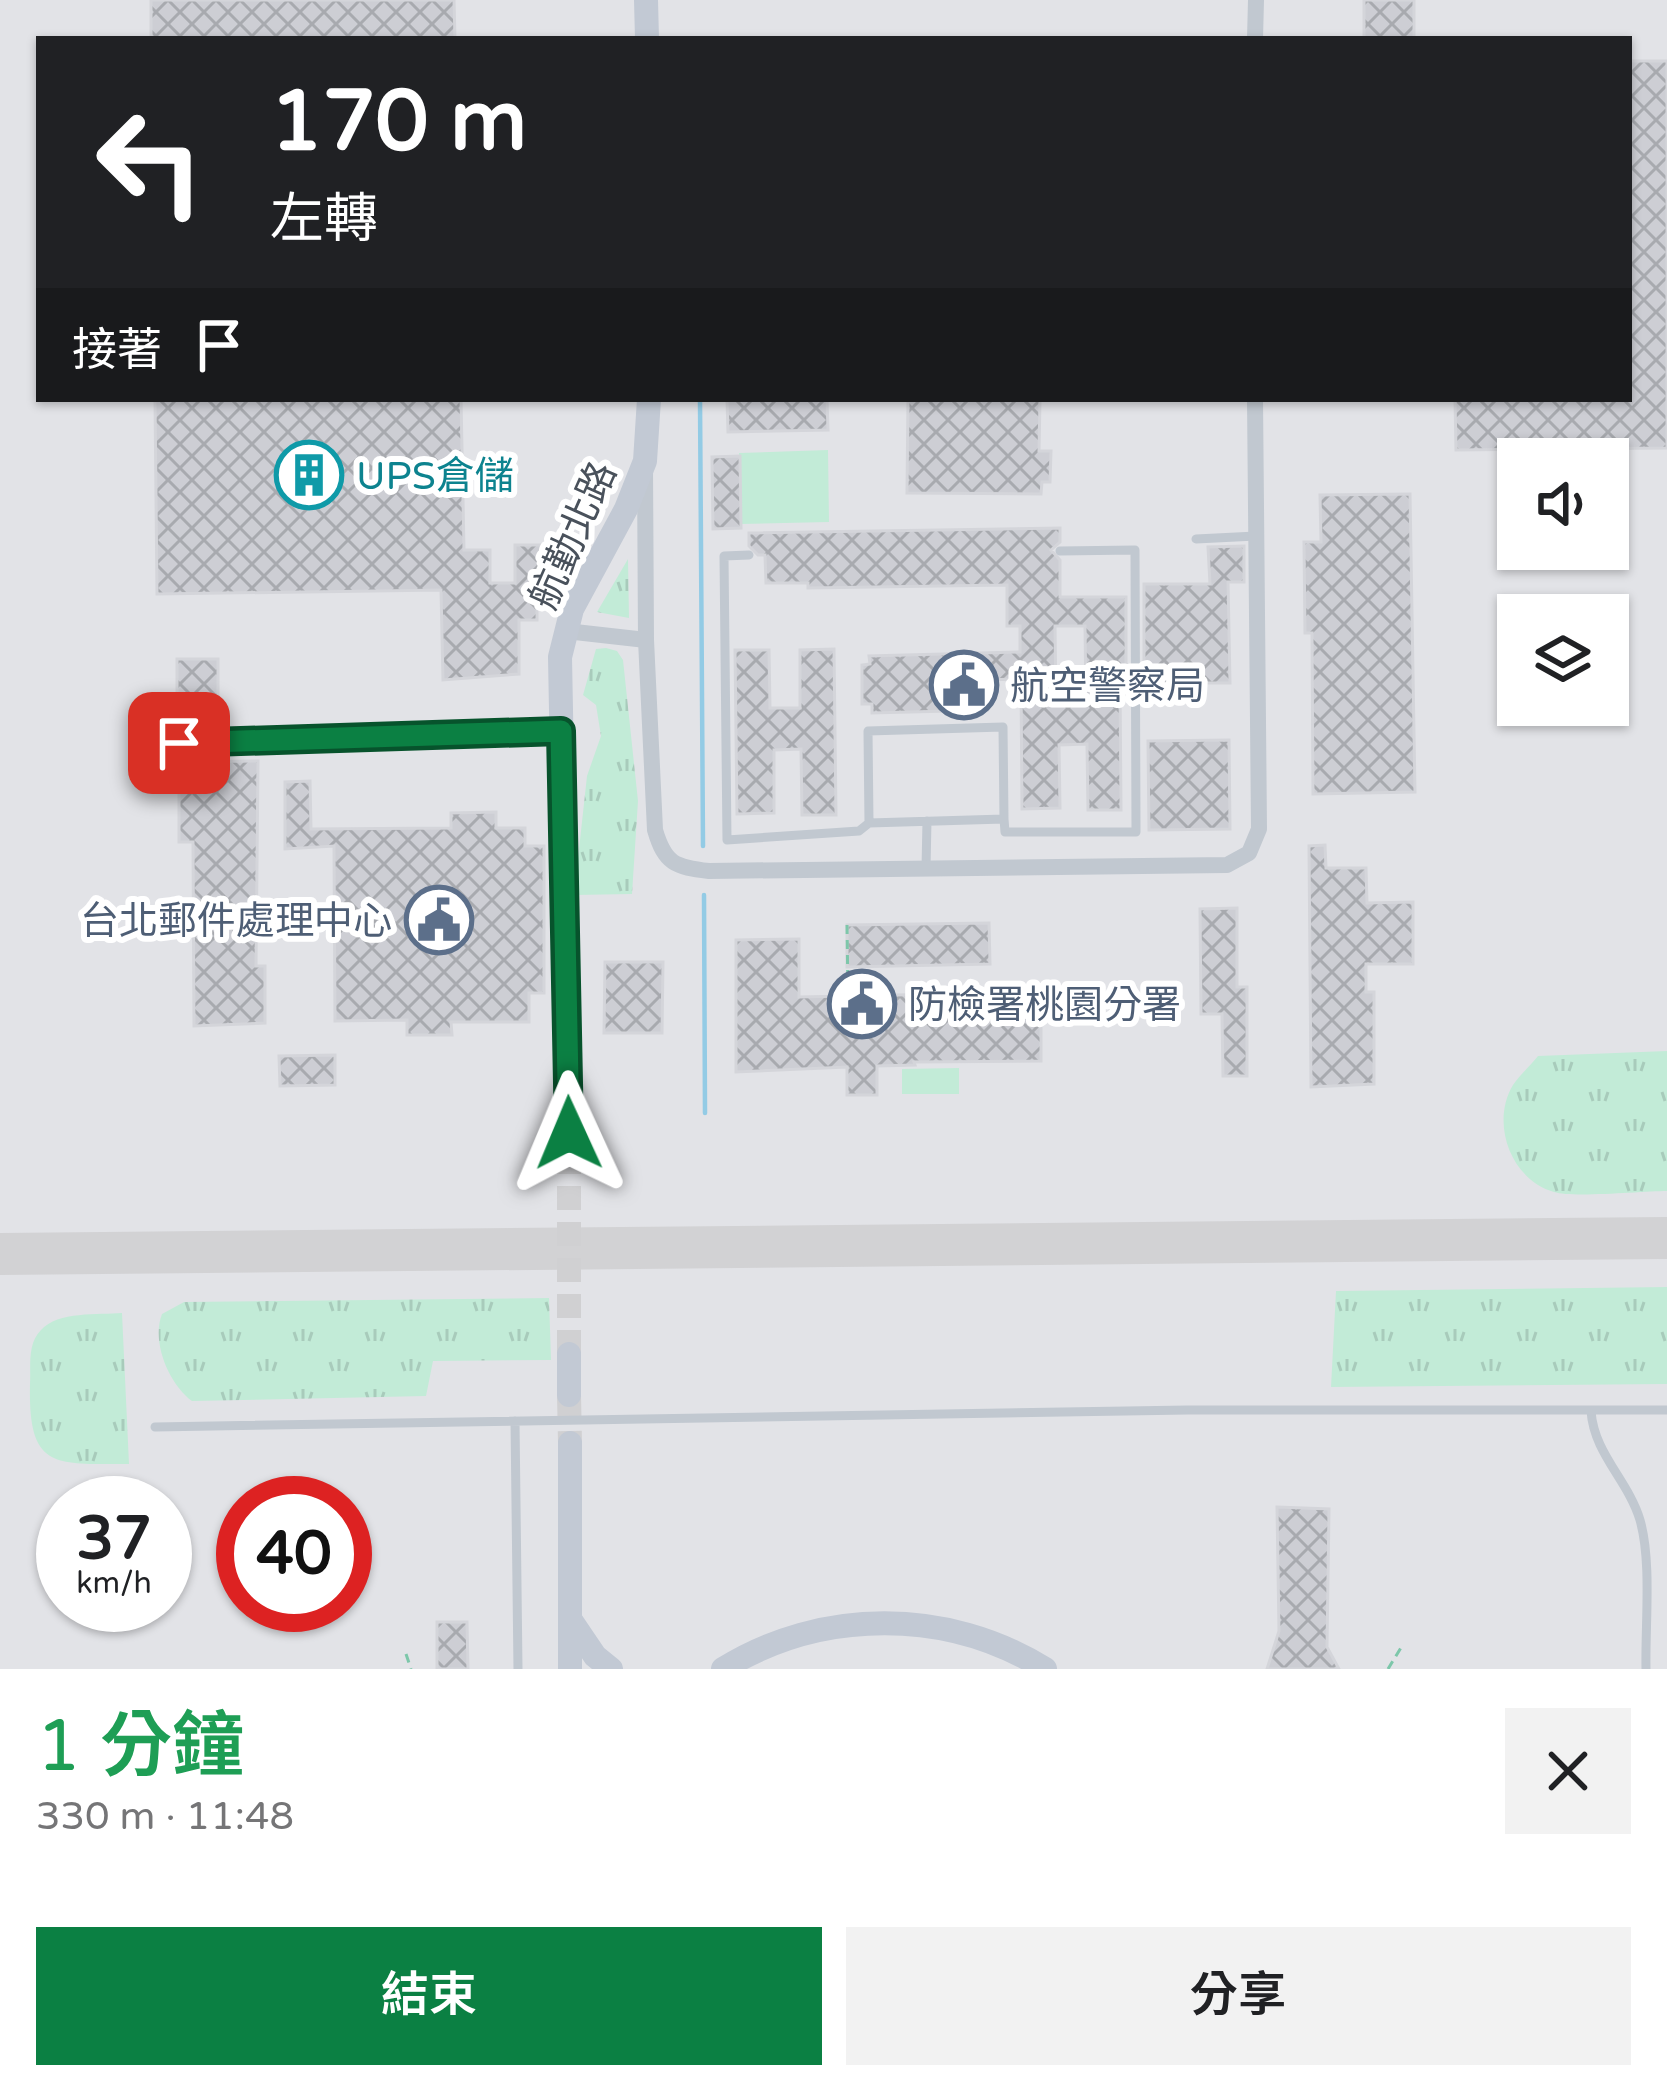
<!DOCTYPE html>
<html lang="zh-TW">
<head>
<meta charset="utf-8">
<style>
	body { margin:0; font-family:"Varela Round","Noto Sans TC",sans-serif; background:#f2f2f2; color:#202124; height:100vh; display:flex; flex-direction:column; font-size:45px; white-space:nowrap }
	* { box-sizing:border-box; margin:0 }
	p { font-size:39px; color:#757577 }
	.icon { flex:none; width:66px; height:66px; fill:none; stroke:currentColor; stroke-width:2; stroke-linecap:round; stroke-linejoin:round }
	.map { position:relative; height:1669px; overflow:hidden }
	.details { display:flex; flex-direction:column; background:#fff; flex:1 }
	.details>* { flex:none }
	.top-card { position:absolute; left:36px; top:36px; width:1596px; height:366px; border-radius:0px; box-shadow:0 3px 9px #0004; background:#202124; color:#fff; overflow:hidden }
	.tools { position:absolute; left:1497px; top:438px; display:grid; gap:24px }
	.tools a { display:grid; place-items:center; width:132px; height:132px; border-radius:0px; background:#fff; box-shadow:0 3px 9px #0004; font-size:60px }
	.speed { position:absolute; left:36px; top:1476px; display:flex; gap:24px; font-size:60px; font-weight:700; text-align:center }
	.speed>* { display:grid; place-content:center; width:156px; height:156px; border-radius:50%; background:#fff; box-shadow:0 3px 9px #0004; line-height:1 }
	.speed small { font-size:30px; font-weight:400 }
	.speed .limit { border:18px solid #d22; background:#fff; color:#111 }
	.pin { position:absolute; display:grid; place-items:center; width:102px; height:102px; color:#fff; margin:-51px; border-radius:24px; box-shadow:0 6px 18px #0006 }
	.me { position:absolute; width:132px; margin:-66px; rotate:359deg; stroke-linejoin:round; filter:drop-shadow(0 0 9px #0008) }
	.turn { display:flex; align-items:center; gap:42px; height:252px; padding:0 36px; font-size:54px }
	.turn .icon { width:156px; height:156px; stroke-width:2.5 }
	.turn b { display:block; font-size:84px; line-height:102px }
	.then { display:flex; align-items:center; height:114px; padding:0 36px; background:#0003; gap:24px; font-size:45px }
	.round { display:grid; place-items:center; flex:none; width:126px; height:126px; border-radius:0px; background:#f2f2f2 }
	.overview { display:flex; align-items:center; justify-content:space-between; height:204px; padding:0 36px }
	h1 { font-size:72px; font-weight:600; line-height:90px; color:#1e9e55 }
	.action { display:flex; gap:24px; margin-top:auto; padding:24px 36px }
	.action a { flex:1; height:138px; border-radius:0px; background:#0b8043; color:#fff; font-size:48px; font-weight:600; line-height:138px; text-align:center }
	.action a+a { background:#f2f2f2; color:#202124 }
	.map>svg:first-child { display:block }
	.airport { fill:#e2e3e7; fill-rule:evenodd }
	.grass { fill:url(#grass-tufts) }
	.pitch { fill:#c2ebd7 }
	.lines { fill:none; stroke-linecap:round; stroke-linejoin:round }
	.stream { stroke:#93cbe5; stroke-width:4.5 }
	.taxiway { stroke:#d2d2d4; stroke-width:42 }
	.building { fill:url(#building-cross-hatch); stroke:#d4d5da; stroke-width:3; fill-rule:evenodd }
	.secondary-tunnel { stroke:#d0d0d2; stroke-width:24; stroke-dasharray:24 12; stroke-linecap:butt }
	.path { stroke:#7dc7aa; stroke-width:3; stroke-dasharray:9 6; stroke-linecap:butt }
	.lane { stroke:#c1c8d0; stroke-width:9 }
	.street { stroke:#c1c8d0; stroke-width:16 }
	.secondary { stroke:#c2c9d4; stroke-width:24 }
	.route-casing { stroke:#07532c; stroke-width:30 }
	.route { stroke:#0b8043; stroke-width:21 }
	.labels { text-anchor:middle; stroke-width:12; stroke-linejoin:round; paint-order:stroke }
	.culture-label { font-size:39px; fill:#0d838f; stroke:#fff; text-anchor:start }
	.street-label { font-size:39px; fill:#49515b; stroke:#fff }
	.service-label { font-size:39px; fill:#4e5e75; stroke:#fff; text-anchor:start }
</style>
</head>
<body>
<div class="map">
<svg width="1667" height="1669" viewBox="0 0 1667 1669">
	<defs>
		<pattern id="grass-tufts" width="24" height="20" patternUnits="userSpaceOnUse" patternTransform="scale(3)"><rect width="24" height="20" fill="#c2ebd7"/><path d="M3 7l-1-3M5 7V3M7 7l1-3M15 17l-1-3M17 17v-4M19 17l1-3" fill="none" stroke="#a8cbbb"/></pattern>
		<pattern id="building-cross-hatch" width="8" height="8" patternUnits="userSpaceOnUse" patternTransform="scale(3)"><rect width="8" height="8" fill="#cdced4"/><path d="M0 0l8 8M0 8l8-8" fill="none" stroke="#a8aaaf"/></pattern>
	</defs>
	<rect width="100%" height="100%" fill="#f2f0f0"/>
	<!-- airport -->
	<path class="airport" d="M 0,0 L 1667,0 L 1667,1669 L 0,1669 ZM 39,39 L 1629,39 L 1629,399 L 39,399 ZM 1518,459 L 1608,459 L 1608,549 L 1518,549 ZM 1518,615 L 1608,615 L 1608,705 L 1518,705 ZM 63,1503 L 165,1503 L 165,1605 L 63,1605 ZM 243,1503 L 345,1503 L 345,1605 L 243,1605 Z"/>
	<!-- grass -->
	<path class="grass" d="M 628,559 L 629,618 L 597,612 Z
		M 606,648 L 617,651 L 623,660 L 638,801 L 632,894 L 574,895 L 587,776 L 601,736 L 596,705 L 583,695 L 596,649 Z
		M 1667,1051 L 1667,1191 C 1644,1191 1572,1198 1554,1192 C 1511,1180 1490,1123 1513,1085 C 1520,1075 1530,1066 1538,1056 Z
		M 1667,1287 L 1667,1384 L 1331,1387 L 1336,1291 Z
		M 549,1298 L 551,1360 L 433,1361 L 426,1396 L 192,1401 C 169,1384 151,1342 162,1314 L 184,1302 Z
		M 122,1313 L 129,1464 C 54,1464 28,1470 30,1384 C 31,1366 27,1344 41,1330 C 58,1311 98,1315 122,1313 Z"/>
	<!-- pitch -->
	<path class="pitch" d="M 828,450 L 829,522 L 740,524 L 739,453 Z
		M 959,1068 L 959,1094 L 902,1094 L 902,1069 Z"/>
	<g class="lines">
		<!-- stream -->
		<path class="stream" d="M 700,399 L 703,846
			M 704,895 L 705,1113"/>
		<!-- taxiway -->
		<path class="taxiway" d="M 0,1254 L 1667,1238"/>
	</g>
	<!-- building -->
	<path class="building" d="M 151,0 L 454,0 L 455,39 L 151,39 Z
		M 1364,0 L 1414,0 L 1414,39 L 1364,39 Z
		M 1629,61 L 1667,61 L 1667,448 L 1456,450 L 1455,399 L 1629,399 Z
		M 155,399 L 461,399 L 464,550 L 490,550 L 490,583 L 515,583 L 515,545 L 554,545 L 554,584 L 537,583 L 537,620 L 519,620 L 519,674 L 443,680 L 441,590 L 157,594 Z
		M 727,399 L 827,399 L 828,430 L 728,432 Z
		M 908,399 L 1040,399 L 1039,451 L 1051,451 L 1050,482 L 1042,482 L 1041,494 L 907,493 Z
		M 740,456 L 741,528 L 713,529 L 712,457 Z
		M 1410,494 L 1415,792 L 1313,794 L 1312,633 L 1305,633 L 1304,542 L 1321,542 L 1320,495 Z
		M 1060,528 L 1060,542 L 1051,550 L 1060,560 L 1060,597 L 1126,597 L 1126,683 L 1120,683 L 1121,810 L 1088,810 L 1087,744 L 1059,745 L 1060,808 L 1022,809 L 1021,679 L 986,680 L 987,710 L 872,713 L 872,704 L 862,704 L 862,665 L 870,664 L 869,656 L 1020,652 L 1020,626 L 1007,626 L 1007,585 L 808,588 L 808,583 L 766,583 L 765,555 L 758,555 L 749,546 L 749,533 ZM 1055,626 L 1085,626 L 1086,703 L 1056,703 Z
		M 1244,546 L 1244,582 L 1228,582 L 1230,683 L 1144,683 L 1144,584 L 1210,584 L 1208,547 Z
		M 834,649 L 836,815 L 802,815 L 801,749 L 774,750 L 774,813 L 737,814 L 735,650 L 769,650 L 770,708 L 800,708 L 800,650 Z
		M 177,659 L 218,659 L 218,708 L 177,708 Z
		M 1229,740 L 1230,829 L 1149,830 L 1148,741 Z
		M 258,761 L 256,966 L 265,966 L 265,1023 L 194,1026 L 193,842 L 179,842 L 179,762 Z
		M 310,781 L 311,829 L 451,828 L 451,813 L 496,812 L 496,828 L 525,828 L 525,846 L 544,846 L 544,993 L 529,993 L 529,1022 L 451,1022 L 452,1035 L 407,1035 L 407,1020 L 335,1021 L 334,846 L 285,849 L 285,782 Z
		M 1325,845 L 1326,868 L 1366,868 L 1367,903 L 1413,902 L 1413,964 L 1366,964 L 1366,992 L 1374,992 L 1374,1084 L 1311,1087 L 1309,846 Z
		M 1237,908 L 1237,987 L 1247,987 L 1247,1076 L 1223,1076 L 1222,1014 L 1201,1014 L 1200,909 Z
		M 989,923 L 990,964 L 847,967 L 847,925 Z
		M 799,939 L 799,997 L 1041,992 L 1041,1061 L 914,1062 L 915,1065 L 877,1066 L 877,1095 L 847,1095 L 847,1067 L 736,1072 L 736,940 Z
		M 605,962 L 663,962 L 662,1033 L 604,1033 Z
		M 335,1055 L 335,1085 L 280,1086 L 279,1056 Z
		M 1277,1507 L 1329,1509 L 1327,1647 L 1339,1669 L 1267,1669 L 1279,1631 Z
		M 437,1622 L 467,1622 L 468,1669 L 437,1669 Z"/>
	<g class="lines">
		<!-- secondary-tunnel -->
		<path class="secondary-tunnel" d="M 569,1354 L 569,1133
			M 569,1395 L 570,1443"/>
		<!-- path -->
		<path class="path" d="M 847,925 L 848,996
			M 406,1654 L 411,1669
			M 1388,1669 L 1402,1646"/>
		<!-- lane -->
		<path class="lane" d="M 1196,539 L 1256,536
			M 749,555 L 724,556 L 727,840 L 859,831 L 869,823
			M 1003,727 L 1004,819 L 869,823 L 868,731 Z
			M 142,744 L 561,731
			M 1004,819 L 1005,832 L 1136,832 L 1135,550 L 1060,551
			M 926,868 L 927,821
			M 1591,1411 C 1594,1454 1628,1480 1640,1520 C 1652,1562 1645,1625 1646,1669
			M 515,1421 L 518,1669
			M 155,1427 L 1188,1410 L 1667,1410"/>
		<!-- street -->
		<path class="street" d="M 1255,39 L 1256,0
			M 645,468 L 646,640 L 655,830 C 665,864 675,867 709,871 L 1227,865 L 1249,853 L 1259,829 L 1255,399
			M 566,631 L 646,640"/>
		<!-- secondary -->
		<path class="secondary" d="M 646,0 L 647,39
			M 569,1133 L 560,657 L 572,609 L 626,509 L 645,461 L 649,399
			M 569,1354 L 569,1395
			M 572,1622 L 595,1656 L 611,1669
			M 570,1669 L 570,1443
			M 723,1669 C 821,1608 948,1608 1045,1669"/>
	</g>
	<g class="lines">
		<defs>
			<path id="route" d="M 179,743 L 561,731 L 569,1133"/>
		</defs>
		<!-- route casing -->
		<use href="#route" class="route-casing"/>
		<!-- route -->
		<use href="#route" class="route"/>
	</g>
	<!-- icons -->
	<defs>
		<symbol id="building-ring" viewBox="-11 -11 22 22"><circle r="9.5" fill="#fff" stroke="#0f9aa8" stroke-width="1.5"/><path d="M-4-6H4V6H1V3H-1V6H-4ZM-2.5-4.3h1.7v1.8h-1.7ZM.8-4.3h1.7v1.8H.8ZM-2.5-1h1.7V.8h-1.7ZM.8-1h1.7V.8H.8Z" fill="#0f9aa8"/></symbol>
		<symbol id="civic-ring" viewBox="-11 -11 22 22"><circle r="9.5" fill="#fff" stroke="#5c6f8a" stroke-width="1.5"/><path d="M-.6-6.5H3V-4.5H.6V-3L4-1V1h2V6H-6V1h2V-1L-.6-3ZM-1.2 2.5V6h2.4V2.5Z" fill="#5c6f8a"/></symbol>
	</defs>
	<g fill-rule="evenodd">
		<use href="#building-ring" x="271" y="437" width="76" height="76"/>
		<use href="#civic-ring" x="926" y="647" width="76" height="76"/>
		<use href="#civic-ring" x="401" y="882" width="76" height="76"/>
		<use href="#civic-ring" x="824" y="966" width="76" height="76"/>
	</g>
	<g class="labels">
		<!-- culture labels -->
		<g class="culture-label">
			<text x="356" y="489">UPS倉儲</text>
		</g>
		<!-- street labels -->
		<g class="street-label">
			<text transform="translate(572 535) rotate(-66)" y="14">航勤北路</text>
		</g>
		<!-- service labels -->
		<g class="service-label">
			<text x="1010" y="699">航空警察局</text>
			<text x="392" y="934" text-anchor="end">台北郵件處理中心</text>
			<text x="908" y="1018">防檢署桃園分署</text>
		</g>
	</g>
</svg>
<div class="tools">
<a><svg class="icon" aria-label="sound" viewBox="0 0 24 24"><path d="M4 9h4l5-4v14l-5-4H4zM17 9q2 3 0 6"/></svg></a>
<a><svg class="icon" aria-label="layers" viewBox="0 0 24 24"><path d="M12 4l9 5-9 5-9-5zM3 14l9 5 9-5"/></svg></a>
</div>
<div class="speed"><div>37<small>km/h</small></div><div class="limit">40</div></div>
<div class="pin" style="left:179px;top:743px;background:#d93025"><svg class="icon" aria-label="arrive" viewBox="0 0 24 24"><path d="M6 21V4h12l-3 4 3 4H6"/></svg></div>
<svg class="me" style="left:569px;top:1133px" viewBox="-20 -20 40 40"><path d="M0-17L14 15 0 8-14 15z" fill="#0b8043" stroke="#fff" stroke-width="4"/></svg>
<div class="top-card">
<div class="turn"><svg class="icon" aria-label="left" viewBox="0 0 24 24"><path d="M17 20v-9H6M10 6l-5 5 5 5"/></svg><div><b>170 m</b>左轉</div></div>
<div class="then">接著<svg class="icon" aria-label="arrive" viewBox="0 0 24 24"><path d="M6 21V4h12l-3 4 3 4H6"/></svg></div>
</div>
</div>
<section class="details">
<div class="overview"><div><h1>1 分鐘</h1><p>330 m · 11:48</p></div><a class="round"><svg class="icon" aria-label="close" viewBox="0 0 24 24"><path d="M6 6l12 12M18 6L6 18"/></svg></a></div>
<div class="action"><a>結束</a><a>分享</a></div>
</section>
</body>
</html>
